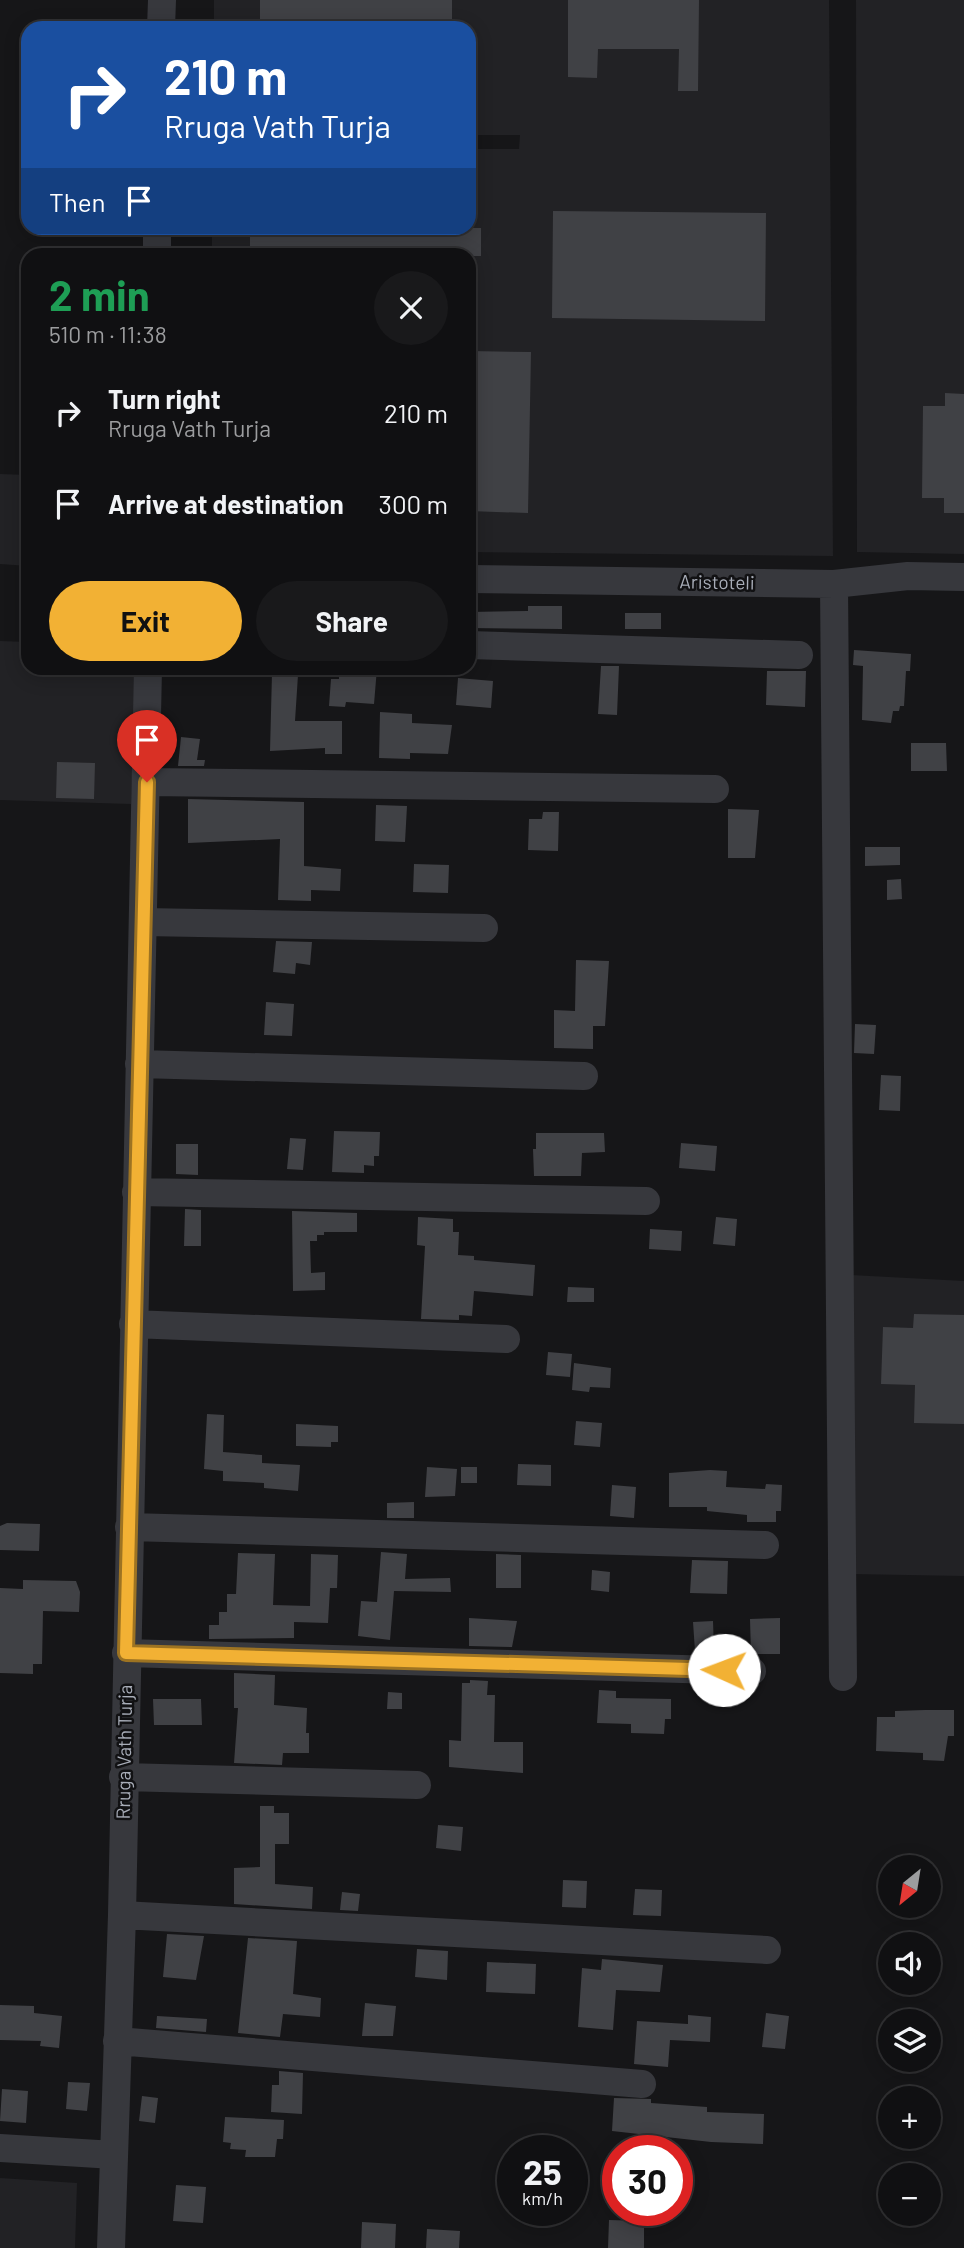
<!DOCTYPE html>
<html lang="en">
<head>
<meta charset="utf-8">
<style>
	body { margin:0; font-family:Barlow,sans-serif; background:#19191b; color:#f1f3f6; height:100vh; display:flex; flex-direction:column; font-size:26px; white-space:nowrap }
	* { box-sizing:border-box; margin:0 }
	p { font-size:23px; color:#9c9d9f }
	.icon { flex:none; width:38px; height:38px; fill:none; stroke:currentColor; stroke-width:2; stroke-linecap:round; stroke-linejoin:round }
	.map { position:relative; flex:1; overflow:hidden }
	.details { position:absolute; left:21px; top:248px; width:455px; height:427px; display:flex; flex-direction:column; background:#101012; border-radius:21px; box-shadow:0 4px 18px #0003,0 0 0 2px #303032 }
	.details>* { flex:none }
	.top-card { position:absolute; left:21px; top:21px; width:455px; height:214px; border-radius:21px; box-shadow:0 4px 18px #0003,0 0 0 2px #303032; background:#1a4fa0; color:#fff; overflow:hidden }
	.needle { width:46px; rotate:210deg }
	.tools { position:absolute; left:878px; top:1855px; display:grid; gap:14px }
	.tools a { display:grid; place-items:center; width:63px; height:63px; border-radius:50%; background:#101012; box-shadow:0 4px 18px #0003,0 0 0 2px #303032; font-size:35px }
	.speed { position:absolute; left:497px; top:2135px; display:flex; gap:14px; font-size:35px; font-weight:700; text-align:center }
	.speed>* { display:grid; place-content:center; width:91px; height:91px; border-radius:50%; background:#101012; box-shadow:0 4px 18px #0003,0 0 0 2px #303032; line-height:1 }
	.speed small { font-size:18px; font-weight:400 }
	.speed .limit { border:10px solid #d22; background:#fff; color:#111 }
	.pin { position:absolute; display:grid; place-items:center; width:60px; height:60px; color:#fff; margin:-72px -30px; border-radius:50% 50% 50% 0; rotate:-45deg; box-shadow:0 0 7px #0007 }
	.pin .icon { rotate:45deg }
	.me { position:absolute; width:77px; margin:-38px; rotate:272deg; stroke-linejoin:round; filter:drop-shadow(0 0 5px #0008) }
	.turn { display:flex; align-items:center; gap:24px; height:147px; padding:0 28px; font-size:32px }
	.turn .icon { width:91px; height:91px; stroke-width:2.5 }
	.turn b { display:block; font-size:49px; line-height:60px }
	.then { display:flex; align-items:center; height:66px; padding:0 28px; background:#0003; gap:14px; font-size:26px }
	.round { display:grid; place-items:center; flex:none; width:74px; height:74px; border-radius:37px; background:#19191b }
	.headline { display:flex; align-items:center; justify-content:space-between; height:119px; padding:0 28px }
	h1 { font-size:42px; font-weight:700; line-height:52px; color:#1e9e55 }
	.button { display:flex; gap:14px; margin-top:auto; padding:14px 28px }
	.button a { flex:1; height:80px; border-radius:42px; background:#f2b134; color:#111; font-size:28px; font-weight:700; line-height:80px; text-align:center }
	.button a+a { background:#19191b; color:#f1f3f6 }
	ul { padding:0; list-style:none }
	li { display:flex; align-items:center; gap:21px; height:91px; padding:0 28px }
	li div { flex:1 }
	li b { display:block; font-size:26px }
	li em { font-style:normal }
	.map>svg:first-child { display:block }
	.built { fill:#222225 }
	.building { fill:#404145 }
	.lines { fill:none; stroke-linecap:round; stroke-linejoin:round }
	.minor { stroke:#37383d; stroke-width:28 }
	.route-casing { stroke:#9d7322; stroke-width:18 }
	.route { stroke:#f2b134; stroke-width:12 }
	.labels { text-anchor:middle; stroke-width:5; stroke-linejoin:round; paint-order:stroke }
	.street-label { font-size:19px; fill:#a8adb8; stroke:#111113 }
</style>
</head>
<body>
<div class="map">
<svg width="964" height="2248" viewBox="0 0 964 2248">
	<rect width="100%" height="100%" fill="#161618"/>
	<!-- built -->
	<path class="built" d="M 214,0 L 829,0 L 833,556 L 469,552 L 469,256 L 212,256 L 212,228 L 469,228 L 469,149 L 519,149 L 520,135 L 469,135 L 469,28 L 214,28 Z
		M 856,0 L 964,0 L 964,554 L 857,552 Z
		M 0,474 L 28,475 L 28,566 L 0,564 Z
		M 0,641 L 28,642 L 28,668 L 136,669 L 131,804 L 0,800 Z
		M 851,1275 L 964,1281 L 964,1576 L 851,1574 Z
		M 0,2178 L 77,2183 L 75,2248 L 0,2248 Z"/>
	<!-- building -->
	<path class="building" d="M 260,0 L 452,0 L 452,28 L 260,28 Z
		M 568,0 L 699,0 L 698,91 L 678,91 L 679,49 L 598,49 L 597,78 L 568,77 Z
		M 553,211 L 766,213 L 765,321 L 552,318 Z
		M 250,228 L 481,228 L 481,256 L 250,256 Z
		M 469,351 L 531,352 L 528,513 L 469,511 Z
		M 945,393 L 964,394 L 964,513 L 944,513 L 944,498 L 922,498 L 923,406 L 945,406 Z
		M 528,606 L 562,606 L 562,629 L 469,628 L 469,612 L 528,611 Z
		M 625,613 L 661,613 L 661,629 L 625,629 Z
		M 854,650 L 911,654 L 910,671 L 906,671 L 904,706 L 900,706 L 899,711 L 893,711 L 891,723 L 862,720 L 863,666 L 853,665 Z
		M 601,666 L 619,666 L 617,715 L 598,714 Z
		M 339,668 L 377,668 L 374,704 L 346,702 L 345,707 L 329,706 L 331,679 L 339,679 Z
		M 767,671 L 806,671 L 805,707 L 766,705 Z
		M 272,673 L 298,675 L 295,721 L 342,721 L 342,754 L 325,754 L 325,748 L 270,751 Z
		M 458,678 L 493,681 L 491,708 L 456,705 Z
		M 380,712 L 412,714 L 412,723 L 452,725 L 448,754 L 410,753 L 410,759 L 379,758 Z
		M 181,737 L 200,739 L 197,760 L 205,760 L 204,766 L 178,766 Z
		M 911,743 L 946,743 L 947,771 L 911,771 Z
		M 57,762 L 95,763 L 94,799 L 56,798 Z
		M 188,799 L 304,802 L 304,866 L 341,869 L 340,891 L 311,890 L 311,901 L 278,900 L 280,839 L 188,843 Z
		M 376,805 L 407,806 L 405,842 L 375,841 Z
		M 728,809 L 759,810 L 755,858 L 728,858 Z
		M 543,812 L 559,812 L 558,851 L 528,850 L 529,819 L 542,819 Z
		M 865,847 L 900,847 L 900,865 L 865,866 Z
		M 414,864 L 449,865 L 448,893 L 413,892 Z
		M 901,879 L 902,899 L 887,900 L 887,880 Z
		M 276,941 L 312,942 L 310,965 L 296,963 L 295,974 L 273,972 Z
		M 576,960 L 609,961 L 605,1026 L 593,1026 L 593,1049 L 554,1048 L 554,1010 L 575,1011 Z
		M 266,1002 L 294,1004 L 292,1036 L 264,1035 Z
		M 855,1024 L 876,1025 L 874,1054 L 854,1053 Z
		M 881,1075 L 901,1076 L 900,1111 L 879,1110 Z
		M 334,1131 L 380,1132 L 379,1156 L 374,1156 L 374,1166 L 364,1165 L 364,1173 L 332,1172 Z
		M 536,1133 L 604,1133 L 605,1152 L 582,1153 L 581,1176 L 534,1176 L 533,1149 L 536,1149 Z
		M 290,1138 L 306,1139 L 303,1170 L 287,1169 Z
		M 681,1143 L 717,1146 L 715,1171 L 679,1168 Z
		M 176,1144 L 198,1144 L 198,1175 L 176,1174 Z
		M 185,1209 L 201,1210 L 201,1246 L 184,1246 Z
		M 292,1211 L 357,1213 L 357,1232 L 324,1232 L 324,1235 L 317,1235 L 317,1241 L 310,1241 L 311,1273 L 325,1272 L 325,1290 L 293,1291 Z
		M 418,1217 L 453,1219 L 453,1232 L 459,1232 L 458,1255 L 474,1256 L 474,1260 L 535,1265 L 533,1296 L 474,1291 L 472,1316 L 459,1315 L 459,1320 L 421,1319 L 425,1246 L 417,1245 Z
		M 716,1217 L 737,1219 L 735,1246 L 713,1244 Z
		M 650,1229 L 682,1231 L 681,1251 L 649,1249 Z
		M 568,1287 L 594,1288 L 594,1302 L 567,1302 Z
		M 914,1314 L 964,1315 L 964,1424 L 914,1423 L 915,1385 L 881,1384 L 883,1327 L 913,1328 Z
		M 548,1352 L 572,1354 L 570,1377 L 546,1375 Z
		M 574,1363 L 611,1368 L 610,1388 L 590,1387 L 589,1392 L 572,1390 Z
		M 207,1414 L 224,1415 L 223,1452 L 262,1455 L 262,1463 L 300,1465 L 298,1491 L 264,1488 L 264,1483 L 223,1481 L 223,1471 L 204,1469 Z
		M 576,1421 L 602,1423 L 600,1447 L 574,1445 Z
		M 296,1424 L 338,1426 L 338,1442 L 331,1442 L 331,1447 L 296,1446 Z
		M 518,1464 L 551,1465 L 551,1486 L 517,1485 Z
		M 427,1467 L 457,1469 L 455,1496 L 425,1497 Z
		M 461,1467 L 477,1467 L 477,1483 L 461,1483 Z
		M 710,1470 L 727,1471 L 726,1487 L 765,1489 L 766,1484 L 782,1485 L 781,1511 L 776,1511 L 776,1522 L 747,1522 L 747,1515 L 707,1511 L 707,1507 L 669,1507 L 669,1473 Z
		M 612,1485 L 636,1487 L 634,1518 L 610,1516 Z
		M 414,1502 L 414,1518 L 387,1518 L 387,1503 Z
		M 7,1523 L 40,1524 L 39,1551 L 0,1550 L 0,1526 Z
		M 381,1552 L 407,1554 L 405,1579 L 450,1578 L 451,1592 L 394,1591 L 390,1640 L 358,1636 L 361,1601 L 377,1602 Z
		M 238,1553 L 275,1554 L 273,1605 L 310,1606 L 311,1554 L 338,1555 L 337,1588 L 330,1588 L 328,1623 L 294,1622 L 294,1638 L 209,1639 L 209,1625 L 219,1625 L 219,1612 L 227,1612 L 227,1594 L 236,1594 Z
		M 496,1554 L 521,1555 L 521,1588 L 496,1588 Z
		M 692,1560 L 728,1561 L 727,1594 L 690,1593 Z
		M 592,1570 L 610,1572 L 609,1592 L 591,1590 Z
		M 23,1580 L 76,1581 L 80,1592 L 79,1612 L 43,1611 L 42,1664 L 33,1664 L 33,1674 L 0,1673 L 0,1588 L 23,1589 Z
		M 469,1618 L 517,1621 L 512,1647 L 469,1646 Z
		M 780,1618 L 780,1654 L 751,1654 L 750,1619 Z
		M 713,1621 L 714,1650 L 695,1651 L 693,1622 Z
		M 234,1673 L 275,1675 L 274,1705 L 307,1708 L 306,1733 L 309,1733 L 309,1753 L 283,1753 L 282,1765 L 234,1763 L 238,1708 L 234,1708 Z
		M 470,1680 L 488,1681 L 487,1695 L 495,1695 L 494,1742 L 523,1742 L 523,1773 L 449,1767 L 449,1740 L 461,1741 L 462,1683 L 470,1683 Z
		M 599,1690 L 616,1691 L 616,1698 L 671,1699 L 671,1719 L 665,1719 L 664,1734 L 631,1733 L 631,1724 L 597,1723 Z
		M 388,1692 L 402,1693 L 402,1709 L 387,1709 Z
		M 153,1699 L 201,1699 L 202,1725 L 154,1725 Z
		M 925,1710 L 954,1710 L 954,1736 L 948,1736 L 944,1761 L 923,1760 L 923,1753 L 876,1751 L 877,1717 L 895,1717 L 895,1711 Z
		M 260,1806 L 274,1806 L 274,1813 L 289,1813 L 289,1844 L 275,1844 L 275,1884 L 313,1887 L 312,1909 L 234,1904 L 234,1868 L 260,1867 Z
		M 438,1825 L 463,1827 L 461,1851 L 436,1848 Z
		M 563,1880 L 587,1881 L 586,1908 L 562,1907 Z
		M 635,1889 L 662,1890 L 661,1916 L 633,1915 Z
		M 342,1892 L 360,1894 L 358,1911 L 340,1910 Z
		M 167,1934 L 204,1936 L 196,1980 L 163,1977 Z
		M 248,1938 L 297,1941 L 293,1994 L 321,1998 L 320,2017 L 283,2014 L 280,2037 L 238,2033 Z
		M 417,1949 L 448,1951 L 447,1980 L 415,1977 Z
		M 602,1959 L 663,1965 L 660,1992 L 616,1990 L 613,2030 L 578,2027 L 582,1968 L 601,1970 Z
		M 487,1962 L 536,1964 L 535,1994 L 486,1992 Z
		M 365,2003 L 396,2006 L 393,2036 L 362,2036 Z
		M 0,2005 L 34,2006 L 34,2013 L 62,2016 L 59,2048 L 40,2046 L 41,2041 L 0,2040 Z
		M 766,2013 L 789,2016 L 785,2049 L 762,2047 Z
		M 688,2015 L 711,2017 L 710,2042 L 670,2040 L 668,2067 L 634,2064 L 637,2021 L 688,2024 Z
		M 157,2016 L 207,2019 L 206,2032 L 156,2028 Z
		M 279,2071 L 303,2073 L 302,2114 L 271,2112 L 272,2085 L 279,2085 Z
		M 68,2082 L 90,2083 L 87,2111 L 66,2109 Z
		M 2,2089 L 28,2091 L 26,2123 L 0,2121 Z
		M 142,2096 L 158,2098 L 155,2123 L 139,2121 Z
		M 614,2098 L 651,2099 L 651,2103 L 707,2107 L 707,2112 L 764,2114 L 763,2144 L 711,2142 L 612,2131 Z
		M 225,2117 L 284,2120 L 283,2139 L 277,2139 L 275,2157 L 245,2157 L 246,2150 L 230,2149 L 231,2143 L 223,2142 Z
		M 176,2185 L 206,2187 L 203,2223 L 173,2221 Z
		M 609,2220 L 644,2221 L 644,2248 L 608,2248 Z
		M 362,2222 L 396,2224 L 395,2248 L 361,2248 Z
		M 427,2229 L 460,2231 L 459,2248 L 426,2248 Z"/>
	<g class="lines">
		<!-- minor -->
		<path class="minor" d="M 161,28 L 162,0
			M 157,256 L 157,228
			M 469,579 L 834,584 L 908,576 L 964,577
			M 834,584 L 843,1677
			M 469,645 L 799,655
			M 147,782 L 715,789
			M 143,922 L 484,928
			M 139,1064 L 584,1076
			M 136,1192 L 646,1201
			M 133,1324 L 506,1339
			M 129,1527 L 765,1545
			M 126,1653 L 752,1671
			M 123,1777 L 417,1785
			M 122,1915 L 767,1950
			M 117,2041 L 642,2084
			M 0,2148 L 114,2155
			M 111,2248 L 122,1915 L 148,668"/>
	</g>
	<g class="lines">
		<defs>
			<path id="route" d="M 147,782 L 126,1653 L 724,1670"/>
		</defs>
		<!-- route casing -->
		<use href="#route" class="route-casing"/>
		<!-- route -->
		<use href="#route" class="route"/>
	</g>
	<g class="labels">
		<!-- street labels -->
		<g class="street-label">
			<text transform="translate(717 582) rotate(1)" y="7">Aristoteli</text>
			<text transform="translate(124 1752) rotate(-89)" y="7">Rruga Vath Turja</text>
		</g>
	</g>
</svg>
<div class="tools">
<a><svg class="needle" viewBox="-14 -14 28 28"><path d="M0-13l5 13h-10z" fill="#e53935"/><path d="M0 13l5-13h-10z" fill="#9c9d9f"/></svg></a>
<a><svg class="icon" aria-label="sound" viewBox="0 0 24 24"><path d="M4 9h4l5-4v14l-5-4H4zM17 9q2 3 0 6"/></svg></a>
<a><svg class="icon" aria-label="layers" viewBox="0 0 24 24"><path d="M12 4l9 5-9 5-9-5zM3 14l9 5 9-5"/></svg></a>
<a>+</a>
<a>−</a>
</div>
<div class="speed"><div>25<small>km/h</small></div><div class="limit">30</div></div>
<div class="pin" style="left:147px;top:782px;background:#d93025"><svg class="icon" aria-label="arrive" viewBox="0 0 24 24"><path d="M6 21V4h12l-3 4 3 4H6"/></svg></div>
<svg class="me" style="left:724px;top:1670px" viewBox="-20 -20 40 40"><circle r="19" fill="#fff"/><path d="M0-13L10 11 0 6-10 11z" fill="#f2b134"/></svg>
<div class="top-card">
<div class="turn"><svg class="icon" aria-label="right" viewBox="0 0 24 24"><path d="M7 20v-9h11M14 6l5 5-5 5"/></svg><div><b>210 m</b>Rruga Vath Turja</div></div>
<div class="then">Then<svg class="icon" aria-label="arrive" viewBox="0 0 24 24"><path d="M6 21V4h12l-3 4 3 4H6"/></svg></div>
</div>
<section class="details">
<div class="headline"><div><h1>2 min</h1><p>510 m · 11:38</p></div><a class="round"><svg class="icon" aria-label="close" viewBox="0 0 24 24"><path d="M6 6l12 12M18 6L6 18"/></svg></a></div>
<ul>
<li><svg class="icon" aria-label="right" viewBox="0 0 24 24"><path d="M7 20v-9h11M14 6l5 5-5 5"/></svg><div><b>Turn right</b><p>Rruga Vath Turja</p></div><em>210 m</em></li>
<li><svg class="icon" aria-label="arrive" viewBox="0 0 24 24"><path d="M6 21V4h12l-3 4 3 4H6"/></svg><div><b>Arrive at destination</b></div><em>300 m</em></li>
</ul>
<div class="button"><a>Exit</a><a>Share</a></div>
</section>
</div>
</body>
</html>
